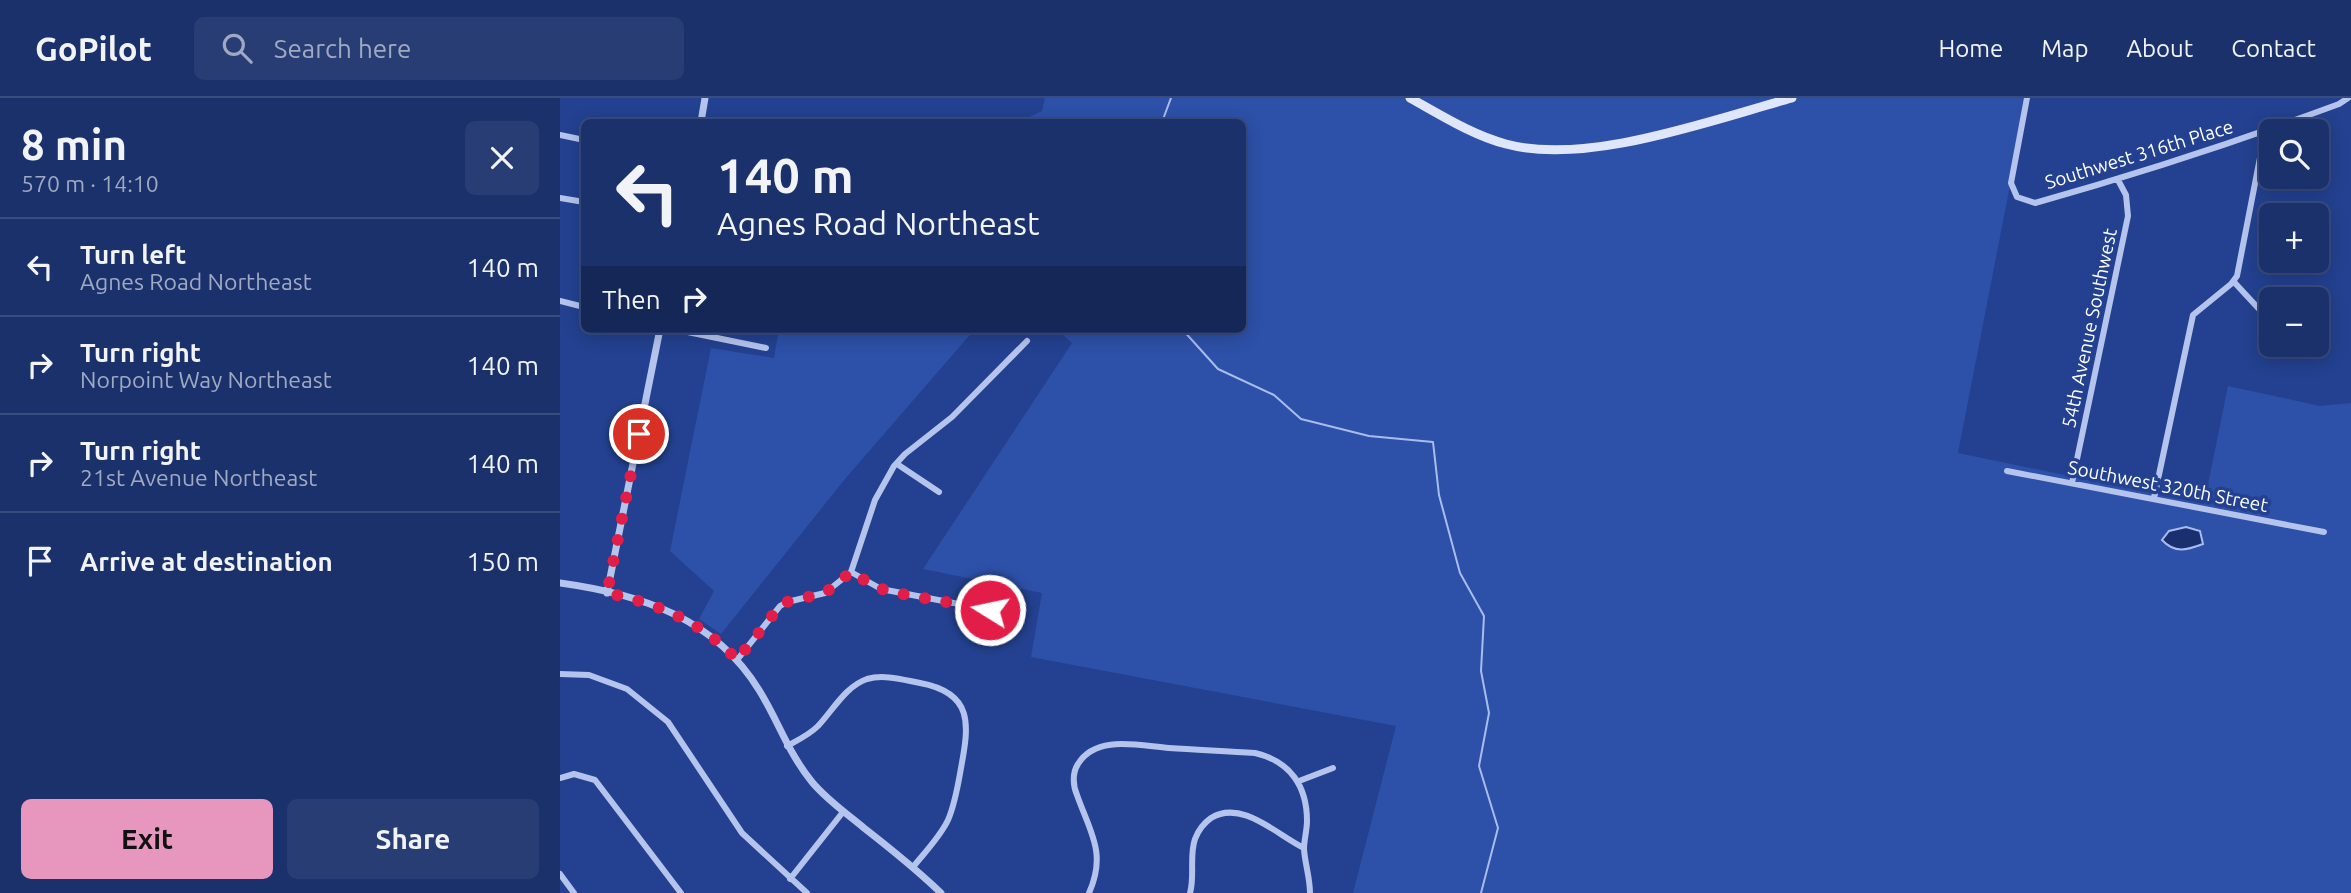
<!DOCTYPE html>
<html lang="en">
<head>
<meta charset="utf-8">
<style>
	body { margin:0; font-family:Ubuntu,sans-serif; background:#273d74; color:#f1f3f6; height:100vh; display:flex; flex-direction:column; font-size:26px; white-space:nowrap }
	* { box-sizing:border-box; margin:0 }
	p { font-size:23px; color:#9fa9c2 }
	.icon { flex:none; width:38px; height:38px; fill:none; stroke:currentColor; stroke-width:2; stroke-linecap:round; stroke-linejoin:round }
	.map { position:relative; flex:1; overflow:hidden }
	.details { display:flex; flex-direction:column; background:#1a316c; width:560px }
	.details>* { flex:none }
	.banner { position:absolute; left:21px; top:21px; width:665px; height:214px; border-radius:10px; box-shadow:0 4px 18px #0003,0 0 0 2px #384c7f; background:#1a316c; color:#f1f3f6; overflow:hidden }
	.fabs { position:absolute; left:1699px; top:21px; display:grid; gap:14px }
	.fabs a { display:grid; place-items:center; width:70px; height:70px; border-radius:10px; background:#1a316c; box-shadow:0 4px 18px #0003,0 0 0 2px #384c7f; font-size:35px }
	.pin { position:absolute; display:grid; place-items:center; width:60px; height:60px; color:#fff; margin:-30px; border:4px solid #fff; border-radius:50%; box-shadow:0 2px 7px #0007 }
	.me { position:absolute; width:77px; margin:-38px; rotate:280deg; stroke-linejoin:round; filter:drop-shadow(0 0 5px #0008) }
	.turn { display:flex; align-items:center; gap:24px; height:147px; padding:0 21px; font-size:32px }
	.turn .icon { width:91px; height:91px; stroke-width:2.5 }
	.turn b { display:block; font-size:49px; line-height:60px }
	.then { display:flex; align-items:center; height:66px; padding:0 21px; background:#0003; gap:14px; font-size:26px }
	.round { display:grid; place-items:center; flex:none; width:74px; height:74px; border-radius:10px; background:#273d74 }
	.headline { display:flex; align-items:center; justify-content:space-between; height:119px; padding:0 21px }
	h1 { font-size:42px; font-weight:600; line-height:52px }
	.action { display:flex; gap:14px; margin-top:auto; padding:14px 21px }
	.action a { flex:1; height:80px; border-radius:10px; background:#e797bd; color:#111; font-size:28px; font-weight:600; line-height:80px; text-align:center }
	.action a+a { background:#273d74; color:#f1f3f6 }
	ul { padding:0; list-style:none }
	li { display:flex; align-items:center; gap:21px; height:98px; padding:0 21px; border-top:2px solid #384c7f }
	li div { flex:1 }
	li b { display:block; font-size:26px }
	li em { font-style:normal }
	header { display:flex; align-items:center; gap:42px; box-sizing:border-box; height:98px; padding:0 35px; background:#1a316c; border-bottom:2px solid #384c7f }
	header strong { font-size:33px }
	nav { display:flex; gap:38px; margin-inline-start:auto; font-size:24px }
	.search { width:490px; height:63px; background:#273d74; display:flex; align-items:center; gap:18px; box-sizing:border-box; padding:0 24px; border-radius:10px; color:#9fa9c2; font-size:26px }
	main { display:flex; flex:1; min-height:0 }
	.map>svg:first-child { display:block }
	.green { fill:#2d50a8 }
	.water { fill:#192f6f; stroke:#a8bded; stroke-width:2 }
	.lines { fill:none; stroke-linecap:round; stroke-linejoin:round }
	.stream { stroke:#a8bded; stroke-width:2 }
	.minor { stroke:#b4c4ec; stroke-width:6 }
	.tertiary { stroke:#b4c4ec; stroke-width:7 }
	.secondary { stroke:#e0e6f9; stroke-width:9 }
	.route { stroke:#e11d48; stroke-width:12; stroke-dasharray:0 21.6 }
	.labels { text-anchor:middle; stroke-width:7; stroke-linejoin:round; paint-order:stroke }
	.street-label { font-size:19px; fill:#fff; stroke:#234190 }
</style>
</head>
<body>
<header>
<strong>GoPilot</strong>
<div class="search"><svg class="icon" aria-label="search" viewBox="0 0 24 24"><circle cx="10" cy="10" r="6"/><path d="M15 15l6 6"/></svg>Search here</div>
<nav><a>Home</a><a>Map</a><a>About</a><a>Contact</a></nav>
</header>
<main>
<section class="details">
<div class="headline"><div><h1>8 min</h1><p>570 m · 14:10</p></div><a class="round"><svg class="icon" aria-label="close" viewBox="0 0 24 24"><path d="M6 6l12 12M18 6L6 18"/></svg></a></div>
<ul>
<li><svg class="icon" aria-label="left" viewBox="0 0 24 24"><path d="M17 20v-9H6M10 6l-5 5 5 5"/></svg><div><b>Turn left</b><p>Agnes Road Northeast</p></div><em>140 m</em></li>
<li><svg class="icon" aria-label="right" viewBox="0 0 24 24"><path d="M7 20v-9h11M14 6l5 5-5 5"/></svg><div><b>Turn right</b><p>Norpoint Way Northeast</p></div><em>140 m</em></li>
<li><svg class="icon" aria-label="right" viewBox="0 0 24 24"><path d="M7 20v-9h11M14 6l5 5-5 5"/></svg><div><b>Turn right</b><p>21st Avenue Northeast</p></div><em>140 m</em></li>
<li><svg class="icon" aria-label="arrive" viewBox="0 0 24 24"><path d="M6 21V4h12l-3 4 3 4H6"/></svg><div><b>Arrive at destination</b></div><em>150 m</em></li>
</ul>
<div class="action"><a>Exit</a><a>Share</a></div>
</section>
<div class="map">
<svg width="1791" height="795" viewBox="0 0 1791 795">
	<rect width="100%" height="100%" fill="#234190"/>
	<!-- green -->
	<path class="green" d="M 485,0 L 1467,0 L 1398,355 L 1644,406 L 1668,288 L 1760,308 L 1791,305 L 1791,795 L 793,795 L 836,628 L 471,559 L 482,495 L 363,471 L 512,245 L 496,231 L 682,231 L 682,24 L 459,24 L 482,13 Z
		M 219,231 L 415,231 L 285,381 L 161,536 L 139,521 L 154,493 L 110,453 L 151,250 L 214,260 Z"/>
	<!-- water -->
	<path class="water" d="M 1626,429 L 1640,433 L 1643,446 C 1627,452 1615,456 1602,442 L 1609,433 Z"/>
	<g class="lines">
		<!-- stream -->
		<path class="stream" d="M 602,24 L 611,0
			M 622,231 L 658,271 L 714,297 L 741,321 L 809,338 L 873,344 L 879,397 L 900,475 L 924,518 L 921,573 L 929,615 L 919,668 L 938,730 L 921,795"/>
		<!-- minor -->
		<path class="minor" d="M 1467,0 L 1451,85 L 1457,99 L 1475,105 C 1578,76 1679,43 1779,6 L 1788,0
			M 0,37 L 24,42
			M 0,100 L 24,104
			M 1674,184 L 1712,225
			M 0,203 L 24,209
			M 113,231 L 206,250
			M 1731,247 L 1738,254
			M 337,366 L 379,394
			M 1447,373 L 1764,434
			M 1512,385 L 1568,118 L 1566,97 L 1558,82
			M 1594,400 L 1633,217 L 1671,186 L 1677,178 L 1705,34
			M 291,474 L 321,491 L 430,512
			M 177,562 L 220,508 L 227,504 L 265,495 L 291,474 L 315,402 L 334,368 L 345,356 L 392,319 L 467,243
			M 0,576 L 29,577 L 67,591 L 108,624 L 182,735 L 247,795
			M 227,648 C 238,642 249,637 258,628 C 273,612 286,588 307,581 C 324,576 344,582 360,585 C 414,595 409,627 401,670 C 398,687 395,706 388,722 C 380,739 365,754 353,769
			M 0,680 L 14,676 L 35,682 L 121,795
			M 739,683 L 773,670
			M 0,776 L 14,795
			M 230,781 L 283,714
			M 529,795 C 547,755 530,734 517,697 C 513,688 512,675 518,666 C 536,636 580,648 609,650 C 638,652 667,653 695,655 C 730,663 747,688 747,723 C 747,732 744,742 744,751 C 745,766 750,780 750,795
			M 630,795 C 635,778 629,758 635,741 C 638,733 644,725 651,720 C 682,701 717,737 744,750"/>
		<!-- tertiary -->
		<path class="tertiary" d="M 141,24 L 145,0
			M 0,485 C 80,496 155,520 199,592 C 219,624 227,653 252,684 C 267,702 286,715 304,730 C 331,751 357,772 381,795
			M 47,495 L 100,231"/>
		<!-- secondary -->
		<path class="secondary" d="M 850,0 C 881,17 912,37 946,46 C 1027,68 1151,22 1232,0"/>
	</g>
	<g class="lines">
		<!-- route -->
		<path class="route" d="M 79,336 L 47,495 C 97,505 142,524 177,562 L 220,508 L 227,504 L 265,495 L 291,474 L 316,489 L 331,494 L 430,512"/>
	</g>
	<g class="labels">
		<!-- street labels -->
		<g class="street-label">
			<text transform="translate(1579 56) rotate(-17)" y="7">Southwest 316th Place</text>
			<text transform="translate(1529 230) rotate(-78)" y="7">54th Avenue Southwest</text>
			<text transform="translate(1608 388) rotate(11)" y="7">Southwest 320th Street</text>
		</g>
	</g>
</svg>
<div class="fabs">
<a><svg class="icon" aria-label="search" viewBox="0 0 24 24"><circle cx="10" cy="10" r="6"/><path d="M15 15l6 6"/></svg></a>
<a>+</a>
<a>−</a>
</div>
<div class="pin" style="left:79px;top:336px;background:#d93025"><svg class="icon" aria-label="arrive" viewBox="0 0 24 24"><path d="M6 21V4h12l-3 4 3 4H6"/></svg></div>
<svg class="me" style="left:430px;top:512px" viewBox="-20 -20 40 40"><circle r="17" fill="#e11d48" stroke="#fff" stroke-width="3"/><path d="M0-11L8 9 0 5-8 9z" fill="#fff"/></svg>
<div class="banner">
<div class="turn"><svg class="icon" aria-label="left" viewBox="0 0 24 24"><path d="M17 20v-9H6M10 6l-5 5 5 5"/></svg><div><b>140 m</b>Agnes Road Northeast</div></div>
<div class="then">Then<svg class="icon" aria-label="right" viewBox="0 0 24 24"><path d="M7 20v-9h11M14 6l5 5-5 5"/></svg></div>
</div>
</div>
</main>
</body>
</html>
